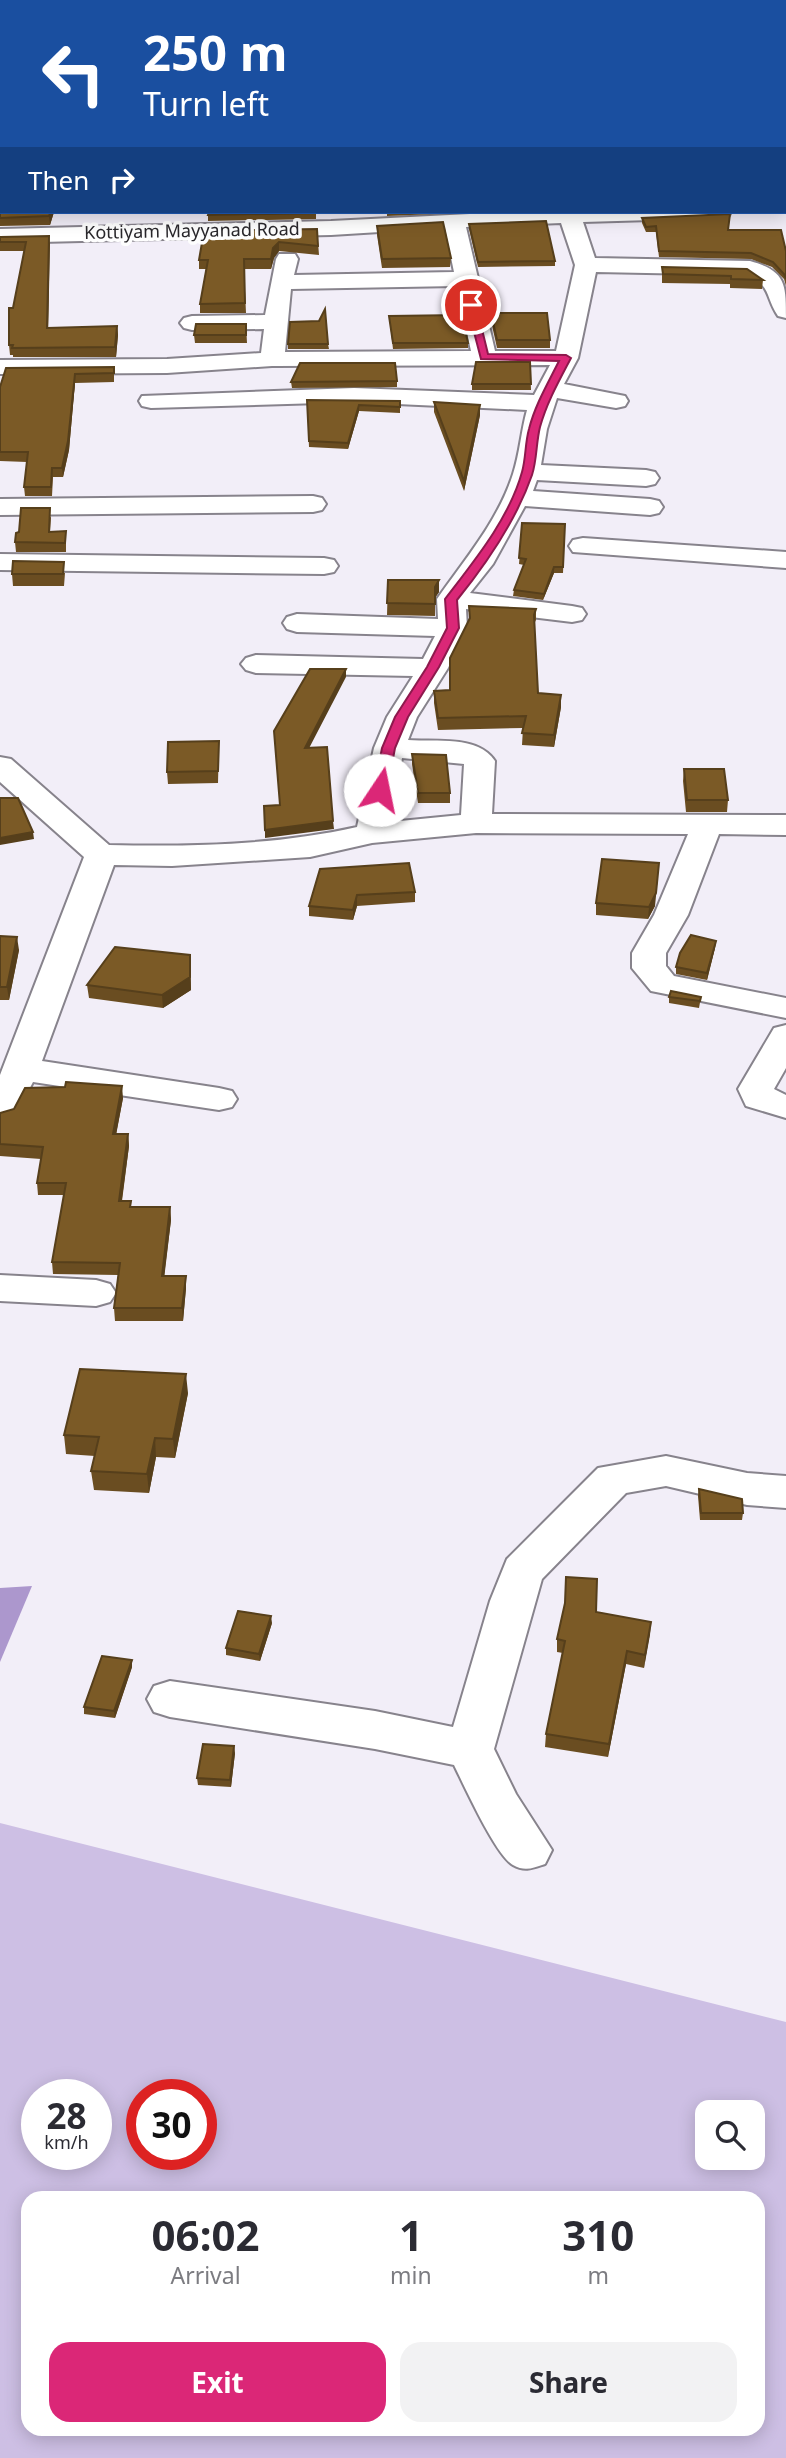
<!DOCTYPE html>
<html lang="en">
<head>
<meta charset="utf-8">
<style>
	body { margin:0; font-family:"Noto Sans",sans-serif; background:#f2f2f3; color:#2b2b33; height:100vh; display:flex; flex-direction:column; font-size:26px; white-space:nowrap }
	* { box-sizing:border-box; margin:0 }
	p { font-size:23px; color:#7c7c81 }
	.icon { flex:none; width:38px; height:38px; fill:none; stroke:currentColor; stroke-width:2; stroke-linecap:round; stroke-linejoin:round }
	.map { position:relative; flex:1; overflow:hidden }
	.panel { position:absolute; left:21px; top:2191px; width:744px; height:245px; display:flex; flex-direction:column; background:#fff; border-radius:21px; box-shadow:0 4px 18px #0003 }
	.panel>* { flex:none }
	.hud { position:absolute; left:0px; top:0px; width:788px; height:214px; box-shadow:0 4px 18px #0003; background:#1a4fa0; color:#fff; overflow:hidden }
	.buttons { position:absolute; left:695px; top:2100px; display:grid; gap:14px }
	.buttons a { display:grid; place-items:center; width:70px; height:70px; border-radius:14px; background:#fff; box-shadow:0 4px 18px #0003; font-size:35px }
	.speed { position:absolute; left:21px; top:2079px; display:flex; gap:14px; font-size:35px; font-weight:700; text-align:center }
	.speed>* { display:grid; place-content:center; width:91px; height:91px; border-radius:50%; background:#fff; box-shadow:0 4px 18px #0003; line-height:1 }
	.speed small { font-size:18px; font-weight:400 }
	.speed .limit { border:10px solid #d22; background:#fff; color:#111 }
	.pin { position:absolute; display:grid; place-items:center; width:60px; height:60px; color:#fff; margin:-30px; border:4px solid #fff; border-radius:50%; box-shadow:0 2px 7px #0007 }
	.me { position:absolute; width:77px; margin:-38px; rotate:11deg; stroke-linejoin:round; filter:drop-shadow(0 0 5px #0008) }
	.turn { display:flex; align-items:center; gap:24px; height:147px; padding:0 28px; font-size:32px }
	.turn .icon { width:91px; height:91px; stroke-width:2.5 }
	.turn b { display:block; font-size:49px; line-height:60px }
	.then { display:flex; align-items:center; height:66px; padding:0 28px; background:#0003; gap:14px; font-size:26px }
	.eta { display:flex; justify-content:space-evenly; align-items:center; height:119px; text-align:center }
	.eta b { font-size:42px; font-weight:700; line-height:49px }
	.button { display:flex; gap:14px; margin-top:auto; padding:14px 28px }
	.button a { flex:1; height:80px; border-radius:21px; background:#db2777; color:#fff; font-size:28px; font-weight:700; line-height:80px; text-align:center }
	.button a+a { background:#f2f2f3; color:#2b2b33 }
	.map>svg:first-child { display:block }
	.green { fill:#cdbfe4; fill-rule:evenodd }
	.water { fill:#ac97cd }
	.lines { fill:none; stroke-linecap:round; stroke-linejoin:round }
	.minor-casing { stroke:#87838c; stroke-width:4 }
	.minor { fill:#fff; fill-rule:evenodd }
	.wall { fill:#6a4d21 }
	.shaded-wall { fill:#563f1b }
	.building { fill:#7b5a26; stroke:#563f1b; stroke-width:2 }
	.route { fill:#db2777; stroke:#8e194d; stroke-width:2 }
	.labels { text-anchor:middle; stroke-width:7; stroke-linejoin:round; paint-order:stroke }
	.far-street-label { font-size:18px; fill:#29272b; stroke:#fefefe }
</style>
</head>
<body>
<div class="map">
<svg width="786" height="2458" viewBox="0 0 786 2458">
	<rect width="100%" height="100%" fill="#f2eef8"/>
	<!-- green -->
	<path class="green" d="M 0,1823 L 786,2022 L 786,2458 L 0,2458 ZM 37,2095 L 96,2095 L 96,2154 L 37,2154 ZM 142,2095 L 201,2095 L 201,2154 L 142,2154 ZM 707,2112 L 752,2112 L 752,2158 L 707,2158 ZM 28,2198 L 758,2198 L 758,2429 L 28,2429 Z"/>
	<!-- water -->
	<path class="water" d="M 32,1586 L 0,1662 L 0,1588 Z"/>
	<g class="lines">
		<defs>
			<path id="minor" d="M 136,0 L 154,0 L 135,2 Z
				M 230,0 L 248,0 L 248,2 L 230,2 Z
				M 481,0 L 503,0 L 504,2 L 482,2 Z
				M 0,52 L 2,52 L 2,64 L 0,64 Z
				M 0,98 L 2,98 L 2,110 L 0,110 Z
				M 509,212 L 731,212 L 728,217 L 720,218 L 583,222 L 595,258 L 750,261 C 786,271 786,284 786,318 L 778,316 C 765,297 772,286 747,275 L 596,272 L 578,358 L 564,384 L 625,396 L 628,401 L 625,406 L 616,408 L 557,398 L 547,429 L 541,465 L 646,470 L 655,472 L 659,478 L 655,484 L 646,486 L 537,480 L 533,491 L 650,499 L 659,501 L 663,507 L 659,513 L 650,515 L 525,506 L 493,564 L 470,593 L 572,606 L 582,608 L 586,614 L 582,620 L 572,622 L 466,609 L 467,628 L 448,668 L 417,717 L 408,740 C 436,742 478,735 495,761 L 492,814 L 786,815 L 786,835 L 719,834 L 688,915 L 666,953 L 666,966 L 674,976 L 786,998 L 786,1018 L 651,991 L 632,968 L 632,953 L 654,915 L 688,834 L 476,833 L 372,843 L 310,857 L 172,866 L 114,865 L 42,1061 L 219,1088 L 232,1091 L 237,1099 L 232,1107 L 219,1110 L 33,1082 L 13,1120 L 0,1123 L 0,1075 L 84,857 L 0,782 L 0,757 L 11,759 L 109,845 C 192,847 277,845 357,827 L 374,748 L 387,717 L 413,676 L 256,673 L 246,670 L 241,664 L 246,658 L 256,655 L 423,659 L 435,636 L 297,632 L 287,629 L 283,623 L 287,617 L 297,614 L 438,619 L 437,599 C 465,559 498,521 513,474 C 520,453 521,431 527,410 L 354,402 L 151,408 L 142,406 L 139,401 L 142,396 L 354,388 L 534,395 L 550,365 L 272,366 L 167,373 L 0,374 L 0,360 L 167,359 L 261,353 L 264,329 L 192,330 L 184,328 L 180,323 L 184,318 L 192,316 L 265,315 L 276,259 L 279,254 L 295,254 L 298,259 L 294,275 L 454,272 L 445,228 L 331,235 L 0,243 L 0,229 L 331,221 ZM 561,223 L 575,265 L 556,351 L 495,351 L 466,227 ZM 457,286 L 471,351 L 285,352 L 291,289 ZM 402,758 L 464,764 L 461,815 L 390,822 Z
				M 313,496 L 322,498 L 326,504 L 322,510 L 313,512 L 0,515 L 0,499 Z
				M 583,538 L 786,552 L 786,568 L 573,552 L 569,546 L 573,540 Z
				M 0,554 L 324,558 L 334,560 L 338,566 L 334,572 L 324,574 L 0,570 Z
				M 786,1025 L 786,1068 L 774,1089 L 786,1095 L 786,1118 L 746,1106 L 738,1089 L 774,1028 Z
				M 0,1275 L 96,1280 L 110,1284 L 116,1293 L 110,1302 L 96,1306 L 0,1301 Z
				M 666,1456 L 747,1473 L 786,1476 L 786,1508 L 747,1505 L 666,1486 L 626,1493 L 542,1579 L 494,1749 L 516,1794 L 552,1850 L 545,1864 C 533,1868 525,1872 513,1865 C 496,1856 464,1785 454,1765 L 375,1749 L 170,1717 L 154,1712 L 147,1699 L 154,1686 L 170,1681 L 375,1711 L 453,1727 L 490,1601 L 507,1559 L 598,1468 Z"/>
		</defs>
		<!-- minor casing -->
		<use href="#minor" class="minor-casing"/>
		<!-- minor -->
		<use href="#minor" class="minor"/>
	</g>
	<!-- wall -->
	<path class="wall" d="M 0,136 L 2,212 L 54,212 L 50,225 L 0,226 Z
		M 316,212 L 316,219 L 208,221 L 208,215 Z
		M 387,212 L 482,212 L 387,216 Z
		M 642,218 L 728,230 L 786,251 L 786,286 L 784,279 L 772,267 L 751,259 L 659,257 L 656,232 L 646,232 L 642,223 Z
		M 469,224 L 555,261 L 555,266 L 478,267 L 469,229 Z
		M 377,226 L 451,258 L 450,267 L 382,268 L 377,235 Z
		M 317,229 L 319,255 L 279,251 L 274,258 L 271,269 L 244,269 L 246,313 L 200,313 L 200,304 L 206,269 L 199,269 L 199,260 Z
		M 49,236 L 48,328 L 117,326 L 118,335 L 116,357 L 13,357 L 13,355 L 10,355 L 9,345 L 13,308 L 24,251 L 0,251 L 0,237 Z
		M 662,267 L 747,269 L 763,280 L 762,289 L 730,288 L 730,284 L 662,283 Z
		M 491,313 L 550,340 L 550,348 L 497,348 L 491,321 Z
		M 389,316 L 468,343 L 468,348 L 393,349 Z
		M 246,324 L 247,343 L 195,343 L 194,335 Z
		M 288,344 L 328,344 L 329,349 L 288,349 Z
		M 530,362 L 531,390 L 472,390 L 472,384 Z
		M 114,367 L 114,382 L 75,383 L 69,450 L 63,477 L 53,477 L 52,496 L 25,496 L 24,487 L 27,462 L 0,461 L 0,387 Z
		M 397,381 L 397,387 L 292,388 L 291,382 Z
		M 307,400 L 400,407 L 400,413 L 359,411 L 348,449 L 309,447 Z
		M 434,402 L 480,405 L 480,415 L 464,491 L 434,412 Z
		M 51,517 L 50,532 L 66,531 L 66,552 L 16,552 L 15,542 L 19,532 Z
		M 522,523 L 565,524 L 563,573 L 554,573 L 543,600 L 513,596 L 514,590 L 524,565 L 519,564 Z
		M 65,573 L 64,586 L 13,586 L 12,574 Z
		M 388,580 L 439,592 L 435,598 L 435,616 L 387,615 Z
		M 536,609 L 536,620 L 534,624 L 538,693 L 561,695 L 561,707 L 554,747 L 522,745 L 523,728 L 438,730 L 434,703 L 434,691 L 450,690 L 469,619 Z
		M 219,741 L 218,783 L 168,784 L 167,772 Z
		M 412,754 L 450,793 L 450,803 L 418,803 L 412,764 Z
		M 684,769 L 728,800 L 727,812 L 686,812 L 683,781 Z
		M 320,869 L 415,892 L 415,902 L 357,906 L 353,920 L 309,916 L 309,906 Z
		M 596,903 L 655,906 L 648,919 L 596,915 Z
		M 0,936 L 19,950 L 9,1000 L 0,1000 Z
		M 716,941 L 715,948 L 707,980 L 676,974 L 676,967 Z
		M 190,955 L 191,990 L 163,1008 L 89,998 L 87,985 Z
		M 669,997 L 701,997 L 699,1008 L 669,1003 Z
		M 123,1098 L 116,1134 L 128,1134 L 129,1146 L 122,1201 L 131,1207 L 170,1207 L 171,1220 L 164,1276 L 186,1288 L 183,1321 L 115,1321 L 114,1308 L 118,1275 L 53,1274 L 52,1262 L 64,1195 L 38,1195 L 37,1183 L 41,1159 L 0,1156 L 0,1113 Z
		M 188,1393 L 175,1458 L 156,1457 L 149,1493 L 94,1490 L 91,1471 L 95,1456 L 66,1454 L 64,1435 Z
		M 699,1489 L 743,1513 L 742,1520 L 700,1520 L 698,1496 Z
		M 596,1612 L 651,1622 L 644,1668 L 626,1664 L 608,1757 L 545,1747 L 546,1734 L 563,1653 L 557,1652 L 557,1639 Z
		M 272,1623 L 260,1661 L 226,1655 L 226,1648 Z
		M 132,1660 L 132,1667 L 115,1718 L 84,1714 L 84,1707 Z
		M 235,1753 L 231,1787 L 198,1785 L 197,1778 Z"/>
	<!-- shaded-wall -->
	<path class="shaded-wall" d="M 51,212 L 54,212 L 50,225 L 49,216 Z
		M 49,236 L 50,244 L 48,337 L 47,328 Z
		M 279,242 L 279,251 L 274,258 L 271,269 L 271,259 L 273,248 Z
		M 117,326 L 118,335 L 116,357 L 115,347 Z
		M 75,374 L 75,383 L 69,450 L 63,477 L 62,468 Z
		M 359,405 L 359,411 L 348,449 L 348,443 Z
		M 480,405 L 480,415 L 464,491 L 464,481 Z
		M 554,567 L 554,573 L 543,600 L 544,594 Z
		M 439,580 L 439,592 L 434,599 L 435,587 Z
		M 346,669 L 346,677 L 305,756 L 305,748 Z
		M 561,695 L 561,707 L 554,747 L 554,735 Z
		M 333,821 L 334,829 L 265,838 L 265,830 Z
		M 33,832 L 34,839 L 0,845 L 0,838 Z
		M 658,876 L 655,906 L 648,919 L 649,907 Z
		M 357,895 L 357,906 L 353,920 L 353,910 Z
		M 17,937 L 19,950 L 9,1000 L 7,987 Z
		M 716,941 L 715,948 L 707,980 L 707,973 Z
		M 190,955 L 191,990 L 163,1008 L 162,995 Z
		M 122,1086 L 123,1098 L 114,1146 L 113,1134 Z
		M 128,1134 L 129,1146 L 120,1213 L 119,1201 Z
		M 170,1207 L 171,1220 L 163,1288 L 162,1276 Z
		M 186,1276 L 186,1288 L 183,1321 L 182,1308 Z
		M 186,1374 L 188,1393 L 175,1458 L 173,1439 Z
		M 155,1438 L 156,1457 L 149,1493 L 147,1474 Z
		M 271,1616 L 272,1623 L 260,1661 L 259,1654 Z
		M 651,1622 L 650,1635 L 644,1668 L 645,1655 Z
		M 627,1651 L 626,1664 L 608,1757 L 609,1744 Z
		M 132,1660 L 132,1667 L 115,1718 L 114,1711 Z
		M 234,1746 L 235,1753 L 231,1787 L 230,1780 Z"/>
	<!-- building -->
	<path class="building" d="M 0,0 L 127,0 L 127,2 L 2,2 L 2,44 L 0,44 Z
		M 251,0 L 473,0 L 476,2 L 250,2 Z
		M 525,0 L 627,0 L 628,2 L 525,2 Z
		M 0,136 L 2,136 L 2,212 L 51,212 L 49,216 L 0,218 Z
		M 209,212 L 316,212 L 316,213 L 208,215 Z
		M 730,214 L 728,230 L 781,230 L 786,251 L 786,279 L 784,274 L 773,262 L 751,253 L 659,251 L 656,226 L 646,227 L 642,218 Z
		M 546,221 L 555,261 L 478,262 L 469,224 Z
		M 443,222 L 451,258 L 382,259 L 377,226 Z
		M 317,229 L 318,246 L 279,242 L 273,248 L 271,259 L 244,259 L 245,303 L 200,304 L 208,260 L 199,260 L 204,231 Z
		M 49,236 L 47,328 L 117,326 L 115,347 L 12,348 L 13,345 L 9,345 L 9,308 L 13,308 L 26,242 L 0,242 L 0,237 Z
		M 662,267 L 747,269 L 763,280 L 731,279 L 731,276 L 663,274 Z
		M 325,309 L 328,344 L 288,344 L 290,322 L 319,321 Z
		M 491,313 L 547,313 L 550,340 L 497,340 Z
		M 462,315 L 468,343 L 393,343 L 389,316 Z
		M 196,324 L 246,324 L 246,335 L 194,335 Z
		M 476,362 L 530,362 L 531,384 L 472,384 Z
		M 300,363 L 395,363 L 397,381 L 291,382 Z
		M 114,367 L 114,373 L 75,374 L 68,441 L 62,468 L 52,468 L 51,487 L 24,487 L 28,452 L 0,452 L 0,387 L 6,368 Z
		M 307,400 L 400,401 L 400,407 L 359,405 L 348,443 L 309,441 Z
		M 434,402 L 480,405 L 464,481 Z
		M 21,508 L 50,508 L 49,532 L 66,531 L 65,543 L 15,542 L 16,533 L 19,532 Z
		M 522,523 L 565,524 L 563,567 L 554,567 L 544,594 L 514,590 L 526,559 L 519,558 Z
		M 13,561 L 64,562 L 63,574 L 12,574 Z
		M 388,580 L 439,580 L 435,587 L 435,604 L 387,603 Z
		M 469,606 L 536,609 L 534,615 L 538,693 L 561,695 L 554,735 L 522,733 L 526,716 L 438,718 L 434,691 L 450,690 L 450,658 L 470,618 Z
		M 310,669 L 346,669 L 305,748 L 327,747 L 333,821 L 265,830 L 264,806 L 280,805 L 274,731 Z
		M 219,741 L 218,771 L 167,772 L 168,742 Z
		M 412,754 L 446,755 L 450,793 L 418,793 Z
		M 684,769 L 724,769 L 728,800 L 687,800 Z
		M 0,798 L 18,798 L 33,832 L 0,838 Z
		M 602,859 L 659,863 L 656,893 L 649,907 L 596,903 Z
		M 409,863 L 415,892 L 357,895 L 353,910 L 309,906 L 320,869 Z
		M 691,935 L 716,941 L 707,973 L 676,967 L 680,953 Z
		M 0,936 L 17,937 L 7,987 L 0,987 Z
		M 115,947 L 190,955 L 190,977 L 162,995 L 87,985 Z
		M 671,991 L 701,997 L 700,1001 L 669,997 Z
		M 66,1082 L 122,1086 L 113,1134 L 128,1134 L 119,1201 L 131,1201 L 130,1207 L 170,1207 L 162,1276 L 186,1276 L 182,1308 L 114,1308 L 120,1263 L 52,1262 L 66,1183 L 37,1183 L 43,1147 L 0,1144 L 0,1113 L 14,1109 L 25,1088 L 65,1087 Z
		M 80,1369 L 186,1374 L 173,1439 L 155,1438 L 147,1474 L 91,1471 L 99,1437 L 64,1435 Z
		M 699,1489 L 742,1499 L 743,1513 L 701,1513 Z
		M 566,1577 L 597,1579 L 596,1612 L 651,1622 L 645,1655 L 627,1651 L 609,1744 L 546,1734 L 565,1641 L 557,1639 L 565,1603 Z
		M 238,1611 L 271,1616 L 259,1654 L 226,1648 Z
		M 102,1656 L 132,1660 L 114,1711 L 84,1707 Z
		M 203,1744 L 234,1746 L 230,1780 L 197,1778 Z"/>
	<!-- route -->
	<path class="route" d="M 471,302 L 476,305 L 488,354 L 566,355 L 571,358 C 559,381 547,402 540,427 C 536,443 537,460 532,475 C 516,521 487,563 457,600 L 459,628 L 439,667 L 408,717 L 395,748 L 387,790 L 380,794 L 374,790 L 382,748 L 395,717 L 427,667 L 447,628 L 445,599 C 474,561 509,519 522,472 C 526,458 525,443 529,429 C 535,405 548,383 559,361 L 481,359 L 467,305 Z"/>
	<g class="labels">
		<!-- far-street labels -->
		<g class="far-street-label">
			<text transform="translate(192 231) rotate(-1)" y="6">Kottiyam Mayyanad Road</text>
		</g>
	</g>
</svg>
<div class="buttons">
<a><svg class="icon" aria-label="search" viewBox="0 0 24 24"><circle cx="10" cy="10" r="6"/><path d="M15 15l6 6"/></svg></a>
</div>
<div class="speed"><div>28<small>km/h</small></div><div class="limit">30</div></div>
<div class="pin" style="left:471px;top:305px;background:#d93025"><svg class="icon" aria-label="arrive" viewBox="0 0 24 24"><path d="M6 21V4h12l-3 4 3 4H6"/></svg></div>
<svg class="me" style="left:380px;top:790px" viewBox="-20 -20 40 40"><circle r="19" fill="#fff"/><path d="M0-13L10 11 0 6-10 11z" fill="#db2777"/></svg>
<div class="hud">
<div class="turn"><svg class="icon" aria-label="left" viewBox="0 0 24 24"><path d="M17 20v-9H6M10 6l-5 5 5 5"/></svg><div><b>250 m</b>Turn left</div></div>
<div class="then">Then<svg class="icon" aria-label="right" viewBox="0 0 24 24"><path d="M7 20v-9h11M14 6l5 5-5 5"/></svg></div>
</div>
<section class="panel">
<div class="eta">
<div><b>06:02</b><p>Arrival</p></div>
<div><b>1</b><p>min</p></div>
<div><b>310</b><p>m</p></div>
</div>
<div class="button"><a>Exit</a><a>Share</a></div>
</section>
</div>
</body>
</html>
